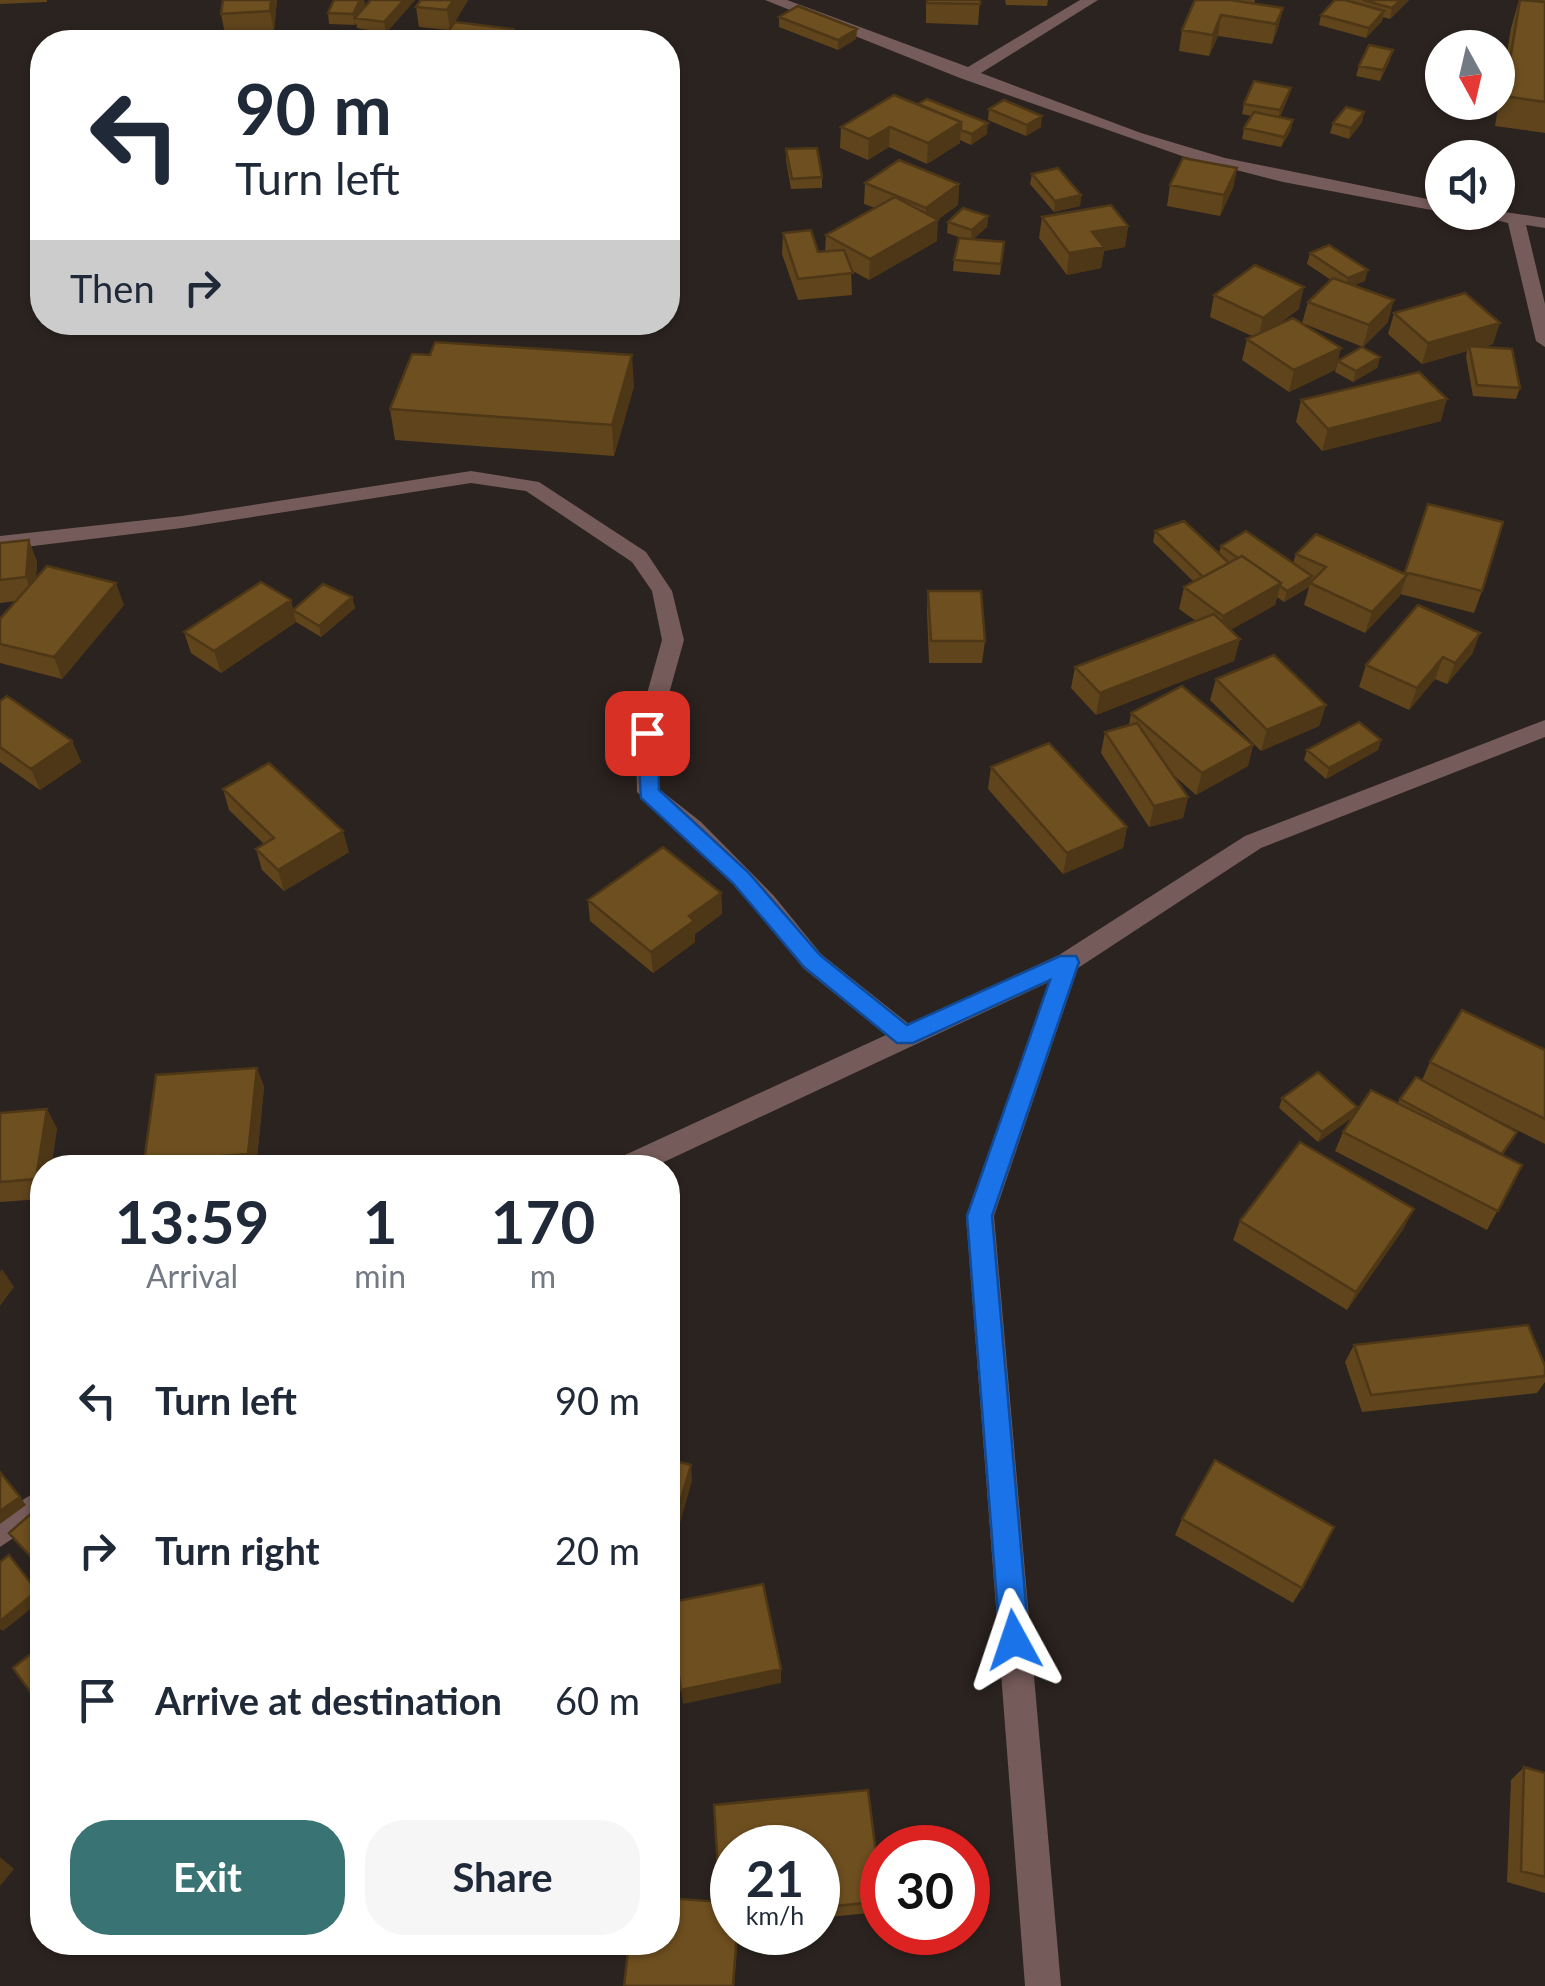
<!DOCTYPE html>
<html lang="en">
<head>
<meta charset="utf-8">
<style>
	body { margin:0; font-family:Lato,sans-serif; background:#f6f6f7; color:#1f2937; height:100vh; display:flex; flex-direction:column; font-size:38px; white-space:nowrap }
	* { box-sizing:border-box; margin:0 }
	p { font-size:32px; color:#747a83 }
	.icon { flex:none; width:55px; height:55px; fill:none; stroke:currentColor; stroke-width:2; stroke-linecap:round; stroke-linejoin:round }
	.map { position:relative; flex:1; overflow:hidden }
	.side { position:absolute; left:30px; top:1155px; width:650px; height:800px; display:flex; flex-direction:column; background:#fff; border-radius:40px; box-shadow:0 2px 8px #0004 }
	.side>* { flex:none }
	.top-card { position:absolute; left:30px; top:30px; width:650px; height:305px; border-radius:40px; box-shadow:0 2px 8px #0004; background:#fff; color:#1f2937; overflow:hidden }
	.needle { width:65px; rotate:172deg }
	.tools { position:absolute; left:1425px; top:30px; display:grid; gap:20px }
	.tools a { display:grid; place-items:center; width:90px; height:90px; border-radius:50%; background:#fff; box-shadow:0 2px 8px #0004; font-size:50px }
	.speed { position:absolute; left:710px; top:1825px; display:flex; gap:20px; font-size:50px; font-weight:700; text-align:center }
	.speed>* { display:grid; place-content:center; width:130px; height:130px; border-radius:50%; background:#fff; box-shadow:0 2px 8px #0004; line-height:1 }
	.speed small { font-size:25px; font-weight:400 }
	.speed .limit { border:15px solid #d22; background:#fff; color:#111 }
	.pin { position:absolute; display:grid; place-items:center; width:85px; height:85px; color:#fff; margin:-42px; border-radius:20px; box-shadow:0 5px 15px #0006 }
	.me { position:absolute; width:110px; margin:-55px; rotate:355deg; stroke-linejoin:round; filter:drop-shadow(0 0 8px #0008) }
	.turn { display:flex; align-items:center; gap:35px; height:210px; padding:0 40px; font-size:45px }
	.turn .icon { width:130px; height:130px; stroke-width:2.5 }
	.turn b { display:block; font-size:70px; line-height:85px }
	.then { display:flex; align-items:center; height:95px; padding:0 40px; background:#0003; gap:20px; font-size:38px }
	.eta { display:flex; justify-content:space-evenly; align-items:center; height:170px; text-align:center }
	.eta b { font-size:60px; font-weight:700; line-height:70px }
	.button { display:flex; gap:20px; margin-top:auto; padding:20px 40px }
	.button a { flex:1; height:115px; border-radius:40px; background:#3a7373; color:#fff; font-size:40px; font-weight:700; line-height:115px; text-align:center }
	.button a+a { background:#f6f6f7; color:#1f2937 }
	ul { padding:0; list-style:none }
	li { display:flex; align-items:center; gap:30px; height:150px; padding:0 40px }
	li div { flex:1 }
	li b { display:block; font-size:38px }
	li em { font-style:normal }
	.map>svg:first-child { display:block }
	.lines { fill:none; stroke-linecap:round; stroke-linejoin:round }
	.minor { fill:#755b5a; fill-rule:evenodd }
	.wall { fill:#5f441c }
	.shaded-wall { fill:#4d3716 }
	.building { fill:#6e4f20; stroke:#4d3716; stroke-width:2.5 }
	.route { fill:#1a73e8; stroke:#114b97; stroke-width:2.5 }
</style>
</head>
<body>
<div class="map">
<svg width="1545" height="1986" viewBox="0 0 1545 1986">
	<rect width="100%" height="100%" fill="#2b231f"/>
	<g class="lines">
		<!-- minor -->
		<path class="minor" d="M 765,0 L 787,0 L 968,67 L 1080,0 L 1098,0 L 981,73 L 1141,133 L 1225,158 L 1442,202 L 1442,212 L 1283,182 L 1182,156 L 960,78 Z
			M 1498,211 L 1545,218 L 1545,228 L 1526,225 L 1545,304 L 1545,347 L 1536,341 L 1508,223 L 1463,212 Z
			M 471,471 L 539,482 L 646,552 L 672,591 L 684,640 L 658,733 L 659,789 L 701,822 L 774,896 L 821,954 L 909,1024 L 1059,955 L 1245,836 L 1545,720 L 1545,737 L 1261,848 L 1078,968 L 994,1216 L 1061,1986 L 1025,1986 L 966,1216 L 1049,982 L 651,1168 L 610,1168 L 614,1160 L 886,1035 L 803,968 L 756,908 L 685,834 L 637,792 L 636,733 L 662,640 L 652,591 L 632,562 L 526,491 L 471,483 L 182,528 L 0,550 L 0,536 L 182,516 Z
			M 42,1488 L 42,1519 L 0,1547 L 0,1514 Z"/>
	</g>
	<!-- wall -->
	<path class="wall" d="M 0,0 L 47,0 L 47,2 L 0,4 Z
		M 223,0 L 280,0 L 277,0 L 274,31 L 225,34 L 221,14 Z
		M 371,0 L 415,0 L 386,33 L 357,28 L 356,23 L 355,25 L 329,24 L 328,13 L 365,4 L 362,10 Z
		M 421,0 L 468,0 L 453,25 L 513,29 L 515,42 L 440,42 L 449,30 L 419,27 L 416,7 Z
		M 926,0 L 980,0 L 978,25 L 926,23 Z
		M 1005,0 L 1048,0 L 1047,6 L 1006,5 Z
		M 1194,0 L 1255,0 L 1254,4 L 1283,8 L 1278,28 L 1272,44 L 1218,36 L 1209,56 L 1179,51 L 1182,30 Z
		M 1335,0 L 1409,0 L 1390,19 L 1383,17 L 1382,21 L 1366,38 L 1319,25 L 1321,15 Z
		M 1519,0 L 1541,2 L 1535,0 L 1545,0 L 1545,133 L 1495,126 L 1511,28 Z
		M 779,17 L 857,29 L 856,39 L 838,50 L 779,27 Z
		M 1393,50 L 1390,60 L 1380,81 L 1356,76 L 1359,66 Z
		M 1291,88 L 1288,98 L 1280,117 L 1291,130 L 1281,147 L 1242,139 L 1244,128 L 1252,116 L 1242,114 L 1244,104 Z
		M 894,95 L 987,134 L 971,145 L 960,140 L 960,143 L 927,164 L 889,147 L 868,160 L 840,148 L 841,127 Z
		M 989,109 L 1041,127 L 1026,136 L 988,120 Z
		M 1364,112 L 1362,122 L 1349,139 L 1330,133 L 1333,123 Z
		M 786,149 L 822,177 L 822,188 L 791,189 L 786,160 Z
		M 1237,168 L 1233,188 L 1220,216 L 1167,206 L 1170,185 Z
		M 1032,174 L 1081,195 L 1080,206 L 1054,212 L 1030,184 Z
		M 865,183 L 959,184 L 958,205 L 937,220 L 937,241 L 869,280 L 851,270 L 852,295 L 798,300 L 782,254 L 783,233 L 818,252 L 825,252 L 826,235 L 875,208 L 864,204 Z
		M 988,216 L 987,227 L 973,239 L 1004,242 L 1000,275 L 953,271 L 954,260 L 964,239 L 947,233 L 948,222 Z
		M 1042,217 L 1128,226 L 1125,247 L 1104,251 L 1101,268 L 1067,275 L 1039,238 Z
		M 1310,253 L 1365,281 L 1354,285 L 1388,322 L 1363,347 L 1302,323 L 1308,302 L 1331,280 L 1307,264 Z
		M 1214,295 L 1299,309 L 1277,325 L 1341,348 L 1335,370 L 1289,392 L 1242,360 L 1247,339 L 1252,336 L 1210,317 Z
		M 1394,313 L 1493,344 L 1484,347 L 1520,388 L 1516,399 L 1473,396 L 1466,357 L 1467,351 L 1422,364 L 1388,334 Z
		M 1380,357 L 1377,368 L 1353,382 L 1335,372 L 1338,361 Z
		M 634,386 L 614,456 L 395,440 L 390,409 Z
		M 1301,400 L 1441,421 L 1322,451 L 1296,422 Z
		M 1428,504 L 1482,591 L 1474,613 L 1400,594 L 1365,633 L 1304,605 L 1310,584 L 1309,587 L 1284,602 L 1277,597 L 1275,605 L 1230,630 L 1240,639 L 1234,661 L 1096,715 L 1071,688 L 1075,667 L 1196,621 L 1179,609 L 1184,587 L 1194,582 L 1153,542 L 1155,531 L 1219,553 L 1221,546 L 1293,563 L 1296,554 L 1405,574 Z
		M 0,543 L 37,561 L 36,579 L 124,605 L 62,679 L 0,663 L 0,619 L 16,601 L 0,603 Z
		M 928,591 L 985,641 L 982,663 L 929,663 L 927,612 Z
		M 352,597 L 355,608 L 321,637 L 296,622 L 221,673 L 191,653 L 184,632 L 291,600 L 293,610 Z
		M 1480,633 L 1472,654 L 1447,684 L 1435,679 L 1409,710 L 1359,687 L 1366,665 Z
		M 1216,679 L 1326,705 L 1319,726 L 1261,751 L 1210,700 Z
		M 0,701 L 72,741 L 81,762 L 40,790 L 0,762 Z
		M 1131,713 L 1253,745 L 1248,766 L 1196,795 L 1170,772 L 1188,797 L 1183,818 L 1149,827 L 1101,753 L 1105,732 L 1129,725 Z
		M 1381,740 L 1378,750 L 1326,779 L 1304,760 L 1307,750 Z
		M 991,767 L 1127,827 L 1123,848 L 1063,874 L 988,789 Z
		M 223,789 L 349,852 L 284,891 L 262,870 L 256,849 L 264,844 L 229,810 Z
		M 721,893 L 722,914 L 695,934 L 695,942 L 653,973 L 590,921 L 588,900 Z
		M 1545,1050 L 1545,1144 L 1475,1109 L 1517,1132 L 1502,1156 L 1522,1165 L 1487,1230 L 1335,1151 L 1343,1132 L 1398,1103 L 1400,1099 L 1422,1080 L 1430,1062 Z
		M 257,1068 L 264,1087 L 256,1168 L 146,1168 L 144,1162 Z
		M 1282,1098 L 1357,1107 L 1353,1117 L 1318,1142 L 1279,1108 Z
		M 0,1113 L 57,1128 L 51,1168 L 42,1168 L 42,1199 L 0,1202 Z
		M 1240,1221 L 1404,1228 L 1347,1310 L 1233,1240 Z
		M 1354,1345 L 1545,1366 L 1545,1382 L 1537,1393 L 1362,1412 L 1345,1362 Z
		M 1182,1519 L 1302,1588 L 1293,1603 L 1175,1535 Z
		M 1524,1767 L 1545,1773 L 1545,1893 L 1507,1882 L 1511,1780 Z
		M 868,1790 L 882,1901 L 880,1912 L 818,1918 L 818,1848 L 732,1848 L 732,1932 L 738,1932 L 734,1986 L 624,1986 L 629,1942 L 668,1942 L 668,1898 L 720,1902 L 714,1805 Z"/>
	<!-- shaded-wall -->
	<path class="shaded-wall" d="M 271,0 L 277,0 L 274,31 L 270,11 Z
		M 360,0 L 364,0 L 365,4 L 358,18 L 355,18 L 355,25 L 353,14 Z
		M 404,0 L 415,0 L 386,33 L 384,22 Z
		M 453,0 L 468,0 L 450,30 L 447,10 Z
		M 1401,0 L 1409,0 L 1390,19 L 1392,8 Z
		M 1283,8 L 1278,28 L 1272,44 L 1276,24 Z
		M 1384,11 L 1382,21 L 1366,38 L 1369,28 Z
		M 1221,15 L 1218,36 L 1209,56 L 1213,35 Z
		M 513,29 L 515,42 L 504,42 Z
		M 857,29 L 856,39 L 838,50 L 838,40 Z
		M 1393,50 L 1390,60 L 1380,81 L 1383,70 Z
		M 1291,88 L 1288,98 L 1278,121 L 1280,110 Z
		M 1364,112 L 1362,122 L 1349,139 L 1351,128 Z
		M 1042,116 L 1041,127 L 1026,136 L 1027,125 Z
		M 1293,120 L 1291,130 L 1281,147 L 1284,137 Z
		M 961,122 L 960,143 L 927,164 L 928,143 Z
		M 988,123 L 987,134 L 971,145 L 972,134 Z
		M 890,127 L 889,147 L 868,160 L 869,139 Z
		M 1237,168 L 1233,188 L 1220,216 L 1224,195 Z
		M 959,184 L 958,205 L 932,224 L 938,220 L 937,241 L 869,280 L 870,259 L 924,228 L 926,208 Z
		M 1081,195 L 1080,206 L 1054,212 L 1055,201 Z
		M 988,216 L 987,227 L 971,241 L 972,230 Z
		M 1128,226 L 1125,247 L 1104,251 L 1101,268 L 1067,275 L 1069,253 L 1092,232 Z
		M 1368,270 L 1365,281 L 1346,289 L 1348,278 Z
		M 1304,287 L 1299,309 L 1258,339 L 1263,318 Z
		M 1394,300 L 1388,322 L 1363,347 L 1369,325 Z
		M 1500,323 L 1493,344 L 1470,351 L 1469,346 L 1467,351 L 1422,364 L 1428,343 Z
		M 1341,348 L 1335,370 L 1289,392 L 1294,370 Z
		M 632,355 L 634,386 L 614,456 L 612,425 Z
		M 1380,357 L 1377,368 L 1353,382 L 1356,371 Z
		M 1447,399 L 1441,421 L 1322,451 L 1328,429 Z
		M 29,540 L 37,561 L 34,599 L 26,577 Z
		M 1407,575 L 1400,596 L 1365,633 L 1372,612 Z
		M 1312,576 L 1309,587 L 1284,602 L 1287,591 Z
		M 116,583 L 124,605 L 62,679 L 54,657 Z
		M 1281,583 L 1275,605 L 1218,637 L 1223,616 Z
		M 352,597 L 355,608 L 321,637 L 319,626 Z
		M 291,600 L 296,622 L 221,673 L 214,651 Z
		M 1480,633 L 1472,654 L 1447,684 L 1455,663 Z
		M 1240,639 L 1234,661 L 1096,715 L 1100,693 Z
		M 1443,657 L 1435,679 L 1409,710 L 1417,688 Z
		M 1326,705 L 1319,726 L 1261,751 L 1267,730 Z
		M 1381,740 L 1378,750 L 1326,779 L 1329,768 Z
		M 72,741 L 81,762 L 40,790 L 31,769 Z
		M 1253,745 L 1248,766 L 1196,795 L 1202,773 Z
		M 1188,797 L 1183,818 L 1149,827 L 1154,806 Z
		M 1127,827 L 1123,848 L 1063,874 L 1067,853 Z
		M 343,831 L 349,852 L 284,891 L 278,870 Z
		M 721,893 L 722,914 L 695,934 L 695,942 L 653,973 L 651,952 L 689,916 Z
		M 257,1068 L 264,1087 L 256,1168 L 254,1168 L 248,1154 Z
		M 1357,1107 L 1353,1117 L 1318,1142 L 1322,1132 Z
		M 47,1109 L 57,1128 L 51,1168 L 42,1168 L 42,1191 L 36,1179 Z
		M 1414,1209 L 1404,1228 L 1347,1310 L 1356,1292 Z
		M 2,1269 L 14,1287 L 0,1306 L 0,1272 Z
		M 691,1465 L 692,1481 L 668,1565 L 668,1543 Z
		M 20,1497 L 26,1505 L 0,1524 L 0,1511 Z
		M 9,1555 L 42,1600 L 3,1631 L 0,1629 L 0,1621 Z
		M 781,1669 L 781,1683 L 683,1704 L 681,1690 Z
		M 0,1857 L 14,1869 L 0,1886 Z
		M 737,1932 L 738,1932 L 734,1986 L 733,1986 Z"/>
	<!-- building -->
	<path class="building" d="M 223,0 L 271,0 L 270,11 L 221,14 Z
		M 334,0 L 360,0 L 353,14 L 328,13 Z
		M 371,0 L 404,0 L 384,22 L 355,18 Z
		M 421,0 L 453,0 L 447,10 L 416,7 Z
		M 927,0 L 980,0 L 980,4 L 927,3 Z
		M 1195,0 L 1230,0 L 1283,8 L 1276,24 L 1221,15 L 1213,35 L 1182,30 Z
		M 1335,0 L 1345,0 L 1384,11 L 1369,28 L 1321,15 Z
		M 1363,0 L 1401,0 L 1392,8 Z
		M 1520,0 L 1545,2 L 1545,102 L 1504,96 Z
		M 798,6 L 857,29 L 838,40 L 779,17 Z
		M 455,22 L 513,29 L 504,42 L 440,42 Z
		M 1369,45 L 1393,50 L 1383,70 L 1359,66 Z
		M 1254,81 L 1291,88 L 1280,110 L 1244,104 Z
		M 894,95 L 961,122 L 928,143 L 890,127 L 869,139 L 841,127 Z
		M 927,99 L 988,123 L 972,134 L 961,130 L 961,122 L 918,104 Z
		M 1004,100 L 1042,116 L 1027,125 L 989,109 Z
		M 1346,107 L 1364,112 L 1351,128 L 1333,123 Z
		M 1254,112 L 1293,120 L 1284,137 L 1244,128 Z
		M 817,148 L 822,177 L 792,179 L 786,149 Z
		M 1183,158 L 1237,168 L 1224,195 L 1170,185 Z
		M 899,160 L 959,184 L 926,208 L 865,183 Z
		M 1058,168 L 1081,195 L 1055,201 L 1032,174 Z
		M 895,197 L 938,220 L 870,259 L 826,235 Z
		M 1111,205 L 1128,226 L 1092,232 L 1104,247 L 1069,253 L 1042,217 Z
		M 963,208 L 988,216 L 972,230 L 948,222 Z
		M 811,230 L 818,252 L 844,250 L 853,273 L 798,279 L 783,233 Z
		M 959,238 L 1004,242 L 1001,264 L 954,260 Z
		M 1329,245 L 1368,270 L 1348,278 L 1310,253 Z
		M 1255,265 L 1304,287 L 1263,318 L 1214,295 Z
		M 1333,278 L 1394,300 L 1369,325 L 1308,302 Z
		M 1465,293 L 1500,323 L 1428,343 L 1394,313 Z
		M 1293,318 L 1341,348 L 1294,370 L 1247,339 Z
		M 435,342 L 632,355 L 612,425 L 390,409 L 412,354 L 430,355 Z
		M 1469,346 L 1512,349 L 1520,388 L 1477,385 Z
		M 1362,347 L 1380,357 L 1356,371 L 1338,361 Z
		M 1419,372 L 1447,399 L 1328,429 L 1301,400 Z
		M 1428,504 L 1503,522 L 1482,591 L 1405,572 Z
		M 1184,521 L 1229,563 L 1203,577 L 1155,531 Z
		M 1246,531 L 1312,576 L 1287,591 L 1280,586 L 1281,583 L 1242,556 L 1238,558 L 1221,546 Z
		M 1316,534 L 1407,575 L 1372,612 L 1310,583 L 1326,567 L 1296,554 Z
		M 29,540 L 26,577 L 0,580 L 0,543 Z
		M 1242,556 L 1281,583 L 1223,616 L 1184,587 Z
		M 47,566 L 116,583 L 54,657 L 0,644 L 0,619 Z
		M 261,582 L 291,600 L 214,651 L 184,632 Z
		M 323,584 L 352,597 L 319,626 L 293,610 Z
		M 928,591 L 981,591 L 985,641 L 931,641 Z
		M 1418,605 L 1480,633 L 1455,663 L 1443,657 L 1417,688 L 1366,665 Z
		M 1214,614 L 1240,639 L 1100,693 L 1075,667 Z
		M 1274,655 L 1326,705 L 1267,730 L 1216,679 Z
		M 1182,686 L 1253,745 L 1202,773 L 1131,713 Z
		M 7,696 L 72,741 L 31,769 L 0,747 L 0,701 Z
		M 1359,722 L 1381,740 L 1329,768 L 1307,750 Z
		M 1137,723 L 1188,797 L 1154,806 L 1105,732 Z
		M 1049,743 L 1127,827 L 1067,853 L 991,767 Z
		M 269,763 L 343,831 L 278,870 L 256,849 L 274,838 L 223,789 Z
		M 663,847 L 721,893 L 689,916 L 694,921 L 651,952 L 588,900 Z
		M 1462,1010 L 1545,1050 L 1545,1119 L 1430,1062 Z
		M 257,1068 L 248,1154 L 144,1162 L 156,1075 Z
		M 1318,1072 L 1357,1107 L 1322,1132 L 1282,1098 Z
		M 1416,1077 L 1517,1132 L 1502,1154 L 1400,1099 Z
		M 1371,1090 L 1522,1165 L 1498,1211 L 1343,1132 Z
		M 47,1109 L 36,1179 L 0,1182 L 0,1113 Z
		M 1300,1142 L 1414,1209 L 1356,1292 L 1240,1221 Z
		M 1528,1325 L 1545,1366 L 1545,1376 L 1371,1395 L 1354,1345 Z
		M 668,1459 L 691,1465 L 668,1543 Z
		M 1215,1460 L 1334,1527 L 1302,1588 L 1182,1519 Z
		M 0,1472 L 20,1497 L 0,1511 Z
		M 42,1504 L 42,1569 L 9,1533 Z
		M 9,1555 L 37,1591 L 0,1621 L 0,1562 Z
		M 763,1584 L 781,1669 L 681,1690 L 668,1603 Z
		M 42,1645 L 42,1708 L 13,1668 Z
		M 1524,1767 L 1545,1773 L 1545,1877 L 1521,1871 Z
		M 868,1790 L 882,1901 L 818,1908 L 818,1848 L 732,1848 L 732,1932 L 737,1932 L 733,1986 L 624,1986 L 629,1942 L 668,1942 L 668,1898 L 720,1902 L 714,1805 Z"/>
	<!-- route -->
	<path class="route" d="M 647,726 L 657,733 L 659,790 L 748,872 L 820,955 L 907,1025 L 1060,956 L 1076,956 L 1079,962 L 992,1216 L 1029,1640 L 1025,1650 L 1014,1654 L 1004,1650 L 1000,1640 L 967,1216 L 1050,980 L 913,1043 L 897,1043 L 804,967 L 733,883 L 641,798 L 637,733 Z"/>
</svg>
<div class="tools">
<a><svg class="needle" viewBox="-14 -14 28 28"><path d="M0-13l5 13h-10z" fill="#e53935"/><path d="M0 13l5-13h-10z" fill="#747a83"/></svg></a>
<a><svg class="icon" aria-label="sound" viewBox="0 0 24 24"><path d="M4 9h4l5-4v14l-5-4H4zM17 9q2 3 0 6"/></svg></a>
</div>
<div class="speed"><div>21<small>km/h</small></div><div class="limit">30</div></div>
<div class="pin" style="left:647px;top:733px;background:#d93025"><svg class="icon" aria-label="arrive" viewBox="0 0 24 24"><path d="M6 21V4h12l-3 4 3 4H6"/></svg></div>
<svg class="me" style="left:1014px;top:1640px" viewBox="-20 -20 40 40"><path d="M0-17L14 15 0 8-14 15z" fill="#1a73e8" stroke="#fff" stroke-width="4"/></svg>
<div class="top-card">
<div class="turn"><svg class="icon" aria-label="left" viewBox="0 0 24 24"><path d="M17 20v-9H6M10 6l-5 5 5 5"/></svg><div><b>90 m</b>Turn left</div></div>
<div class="then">Then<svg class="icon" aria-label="right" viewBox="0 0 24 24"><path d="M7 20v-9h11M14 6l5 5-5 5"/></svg></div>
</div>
<section class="side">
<div class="eta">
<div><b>13:59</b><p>Arrival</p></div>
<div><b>1</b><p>min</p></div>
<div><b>170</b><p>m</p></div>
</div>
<ul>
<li><svg class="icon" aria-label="left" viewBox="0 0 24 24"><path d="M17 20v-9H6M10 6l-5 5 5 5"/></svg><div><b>Turn left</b></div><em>90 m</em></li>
<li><svg class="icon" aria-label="right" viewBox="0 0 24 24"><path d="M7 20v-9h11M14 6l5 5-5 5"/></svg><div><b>Turn right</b></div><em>20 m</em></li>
<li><svg class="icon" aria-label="arrive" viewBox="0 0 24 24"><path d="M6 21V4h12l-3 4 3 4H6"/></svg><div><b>Arrive at destination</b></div><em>60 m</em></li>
</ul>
<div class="button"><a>Exit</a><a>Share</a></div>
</section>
</div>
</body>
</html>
